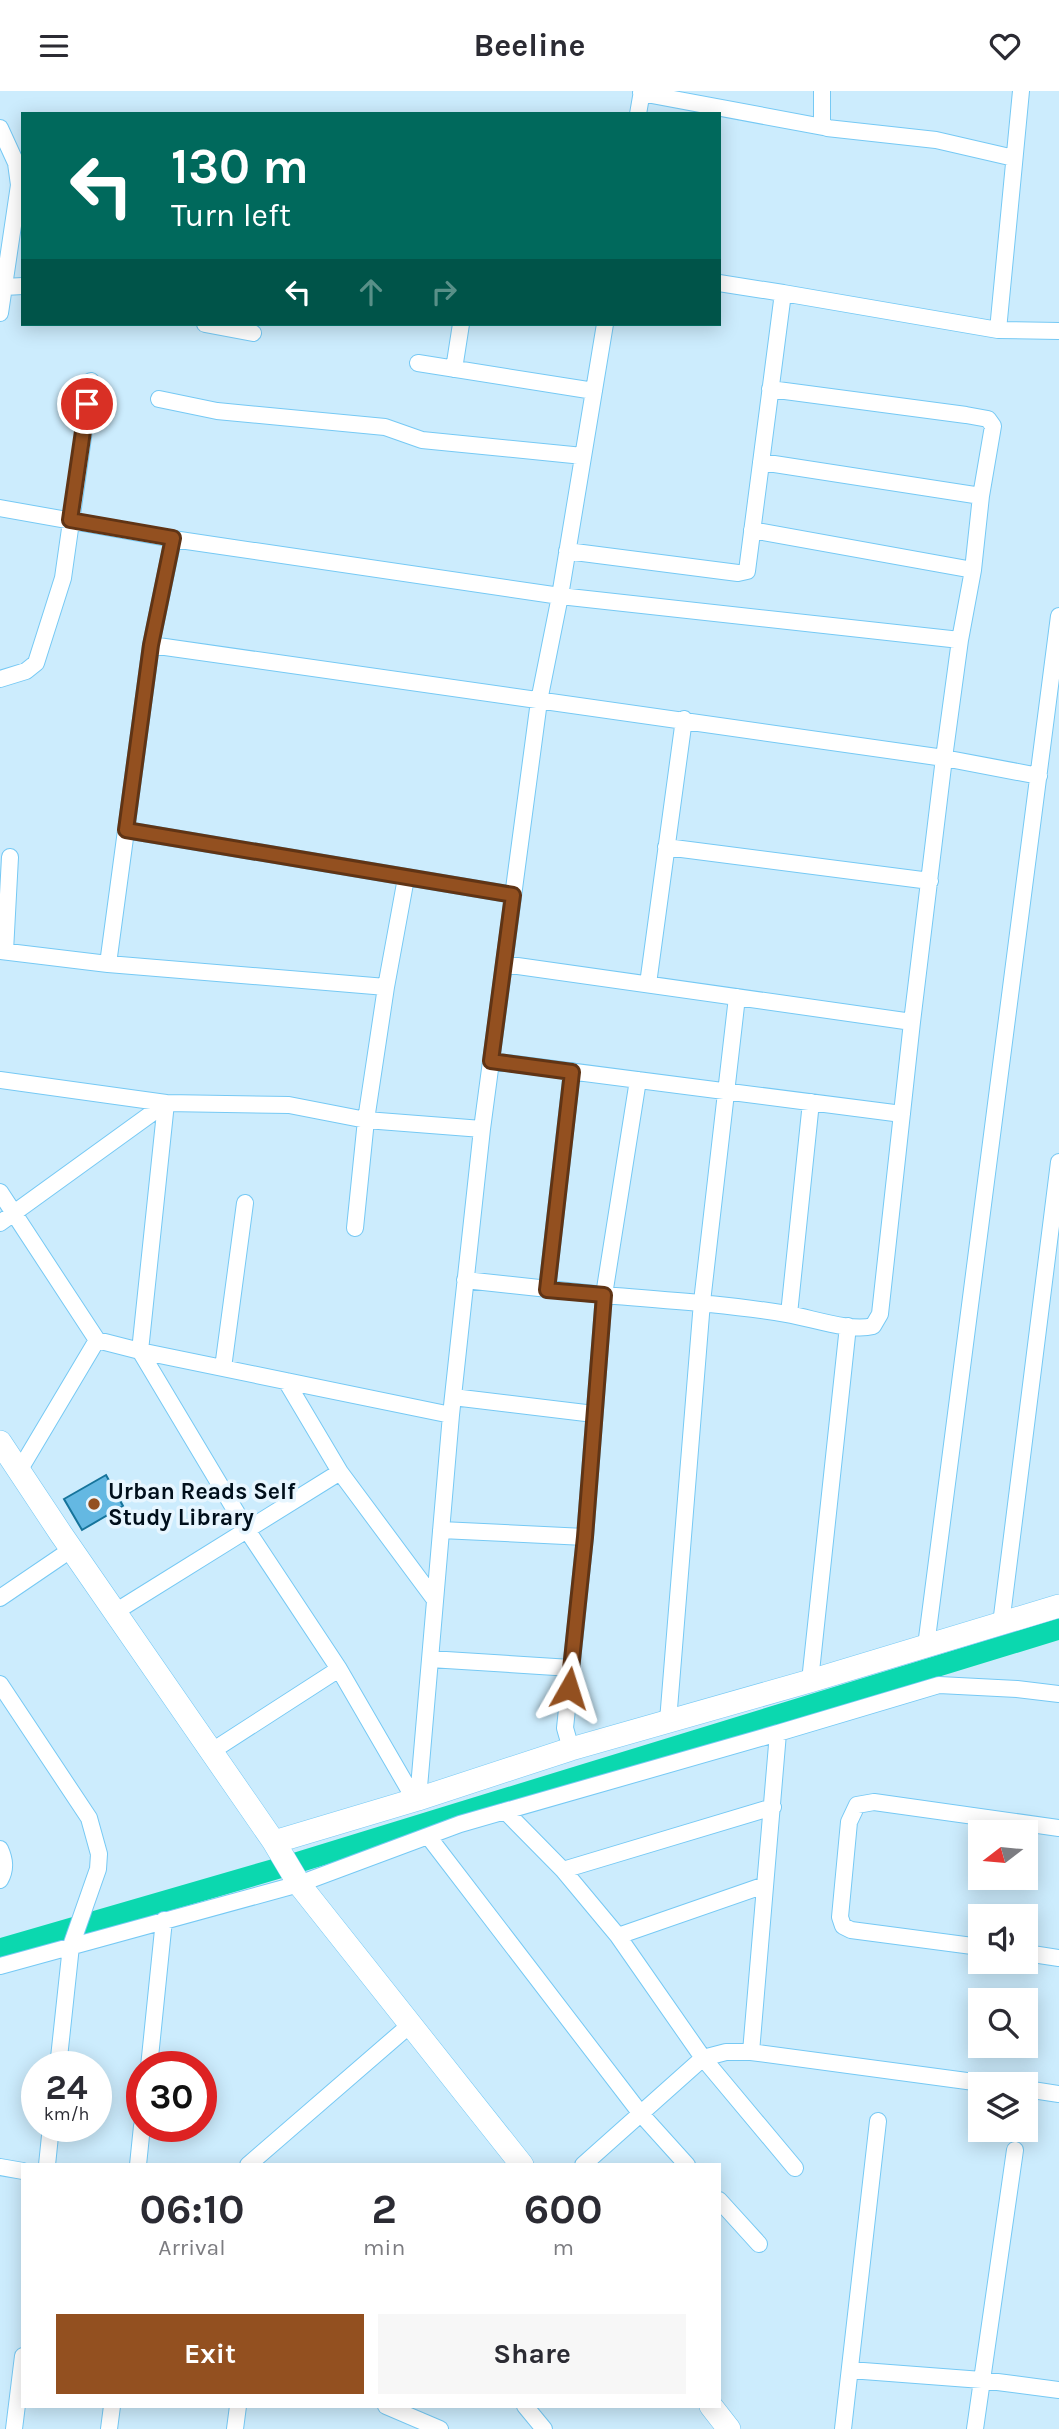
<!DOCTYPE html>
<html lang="en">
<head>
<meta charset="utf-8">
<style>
	body { margin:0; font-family:Karla,sans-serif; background:#f7f7f7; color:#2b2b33; height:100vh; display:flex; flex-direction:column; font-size:26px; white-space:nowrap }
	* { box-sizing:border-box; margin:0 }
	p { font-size:23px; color:#7c7c81 }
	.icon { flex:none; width:38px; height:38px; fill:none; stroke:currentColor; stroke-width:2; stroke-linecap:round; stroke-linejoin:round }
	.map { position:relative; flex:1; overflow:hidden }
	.side { position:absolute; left:21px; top:2072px; width:700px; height:245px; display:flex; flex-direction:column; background:#fff; border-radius:0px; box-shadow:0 4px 18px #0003 }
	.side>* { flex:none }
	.banner { position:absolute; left:21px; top:21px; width:700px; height:214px; border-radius:0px; box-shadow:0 4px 18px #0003; background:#00695c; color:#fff; overflow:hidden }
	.needle { width:46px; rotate:254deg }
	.tools { position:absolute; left:968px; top:1729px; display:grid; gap:14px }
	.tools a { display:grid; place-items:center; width:70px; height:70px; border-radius:0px; background:#fff; box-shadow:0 4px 18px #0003; font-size:35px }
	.speed { position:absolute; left:21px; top:1960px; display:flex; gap:14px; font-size:35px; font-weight:700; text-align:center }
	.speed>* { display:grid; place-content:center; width:91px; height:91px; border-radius:50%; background:#fff; box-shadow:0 4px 18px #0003; line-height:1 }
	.speed small { font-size:18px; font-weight:400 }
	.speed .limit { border:10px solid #d22; background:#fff; color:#111 }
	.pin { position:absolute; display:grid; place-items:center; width:60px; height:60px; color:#fff; margin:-30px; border:4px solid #fff; border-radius:50%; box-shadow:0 2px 7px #0007 }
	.me { position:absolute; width:77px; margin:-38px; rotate:6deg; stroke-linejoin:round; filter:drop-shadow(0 0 5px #0008) }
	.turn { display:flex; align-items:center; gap:24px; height:147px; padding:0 35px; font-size:32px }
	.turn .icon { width:91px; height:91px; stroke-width:2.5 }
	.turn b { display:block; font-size:49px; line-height:60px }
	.lanes { display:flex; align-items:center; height:66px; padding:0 35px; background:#0003; justify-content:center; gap:35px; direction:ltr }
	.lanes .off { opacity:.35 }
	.eta { display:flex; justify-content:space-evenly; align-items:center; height:119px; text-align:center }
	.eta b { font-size:42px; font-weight:700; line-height:49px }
	.primary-button { display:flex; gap:14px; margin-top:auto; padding:14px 35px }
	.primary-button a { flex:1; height:80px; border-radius:0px; background:#935020; color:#fff; font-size:28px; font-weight:700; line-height:80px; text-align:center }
	.primary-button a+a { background:#f7f7f7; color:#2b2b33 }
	header { display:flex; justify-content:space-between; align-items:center; height:91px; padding:0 35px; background:#fff; font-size:32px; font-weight:700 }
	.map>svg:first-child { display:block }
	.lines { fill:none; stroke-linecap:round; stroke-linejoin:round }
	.canal { stroke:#0bd8af; stroke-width:21 }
	.building { fill:#64b8e2; stroke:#16749b; stroke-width:2 }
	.street-casing { stroke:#76c9f4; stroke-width:18 }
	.secondary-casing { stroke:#76c9f4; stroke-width:24 }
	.street { stroke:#fff; stroke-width:16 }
	.secondary { stroke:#fff; stroke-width:23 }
	.route-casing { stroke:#603415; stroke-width:18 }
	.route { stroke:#935020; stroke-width:12 }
	.poi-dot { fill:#935020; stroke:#e7f6ff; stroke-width:2.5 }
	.labels { text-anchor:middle; stroke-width:7; stroke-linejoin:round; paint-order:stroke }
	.poi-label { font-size:23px; font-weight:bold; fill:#000f1b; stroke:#e7f6ff; text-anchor:start }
</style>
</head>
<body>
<header><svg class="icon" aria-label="menu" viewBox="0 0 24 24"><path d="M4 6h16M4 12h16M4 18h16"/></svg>Beeline<svg class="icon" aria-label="heart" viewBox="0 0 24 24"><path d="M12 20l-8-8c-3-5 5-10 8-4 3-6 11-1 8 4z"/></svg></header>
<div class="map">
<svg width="1059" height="2338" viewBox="0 0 1059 2338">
	<rect width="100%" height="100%" fill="#ccecfd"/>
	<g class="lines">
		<!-- canal -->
		<path class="canal" d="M 0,1858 L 286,1775 L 1059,1538"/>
	</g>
	<!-- building -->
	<path class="building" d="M 106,1384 L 123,1415 L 82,1439 L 64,1408 Z"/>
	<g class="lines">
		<defs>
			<path id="street" d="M 822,0 L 822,32 L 827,37 L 936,49 L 1014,67
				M 641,2 L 823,36
				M 638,23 L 642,0
				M 0,37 L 16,72 L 19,94 L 0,222
				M 719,192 L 783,202
				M 4,196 L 23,195
				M 205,233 L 253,242
				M 998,239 L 1059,240
				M 418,272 L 594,300
				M 454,278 L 461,233
				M 159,308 L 217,320 L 385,336 L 422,349 L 583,365
				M 761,371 L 981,405
				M 0,417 L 173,448 L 560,505 L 960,549
				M 752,439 L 973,479
				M 567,460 L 738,482 L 747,480 L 783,202 L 998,239 L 1021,0
				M 151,554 L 944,667 L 1039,685
				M 0,588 L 26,580 L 36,572 L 63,487 L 91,290
				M 126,739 L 513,804
				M 666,756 L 930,790
				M 0,860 L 108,873 L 386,896 L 366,1029 L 355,1137
				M 5,860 L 10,766
				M 108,873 L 151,554 L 173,448
				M 504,873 L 912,931
				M 648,893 L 684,628
				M 386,896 L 406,787
				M 491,970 L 902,1023
				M 0,989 L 166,1012 L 140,1260 L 247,1439 L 339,1578 L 415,1709
				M 482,1038 L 539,610 L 560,505 L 605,233
				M 0,1101 L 97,1249
				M 0,1132 L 166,1012 L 289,1014 L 366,1029 L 482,1038 L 451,1324 L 418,1708
				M 465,1189 L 604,1204 L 638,989
				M 547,1199 L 572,980
				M 789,1223 L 811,1011
				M 223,1277 L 245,1112
				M 286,1290 L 340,1381
				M 453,1306 L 594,1323
				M 19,1380 L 97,1249 L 140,1260 L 451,1324
				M 441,1439 L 585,1446
				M 0,1507 L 72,1458
				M 115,1521 L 340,1381 L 435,1509
				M 1001,1533 L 1059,1071
				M 926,1555 L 1059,525
				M 430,1568 L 571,1577
				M 810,1590 L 848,1235
				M 0,1593 L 89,1727 L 99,1763 L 98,1778 L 71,1855 L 58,1976
				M 668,1630 L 702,1211 L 737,906
				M 571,1658 L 565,1637 L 585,1446 L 604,1204 C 665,1209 727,1213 787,1223 C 812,1227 850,1241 873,1235 L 880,1223 L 912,931 L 944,667 L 960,549 L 973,479 L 981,405 L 993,335 L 988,328 L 966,324 L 770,298
				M 212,1660 L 339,1578
				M 773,1716 L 563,1779 L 618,1845 L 703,1967 L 795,2077
				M 505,1720 L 563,1779
				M 428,1745 L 641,2023 L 687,2074
				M 0,1758 C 5,1769 6,1778 0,1789
				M 618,1845 L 765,1794
				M 980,1856 L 851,1839 L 843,1835 L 840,1826 L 849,1731 L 857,1714 L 874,1711 L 1059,1737
				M 1026,1862 L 1059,1867
				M 0,1875 L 299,1793 L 460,1733 L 778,1642
				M 751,1961 L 778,1642 L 939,1594 L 1017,1598 L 1059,1603
				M 149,1976 L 164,1829
				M 1026,1998 L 1059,2003
				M 47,2074 L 51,2035
				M 138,2074 L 142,2035
				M 248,2074 L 411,1933
				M 583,2074 L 703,1967 L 726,1961 L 751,1961 L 989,1993
				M 0,2076 L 23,2080
				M 719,2109 L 759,2153
				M 850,2279 L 982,2289 L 1059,2299
				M 386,2315 L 440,2338
				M 525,2315 L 544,2338
				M 14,2338 L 23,2265
				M 109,2338 L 112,2315
				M 235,2338 L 238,2315
				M 843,2338 L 878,2030
				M 975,2338 L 1015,2059"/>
			<path id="secondary" d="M 0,1351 L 61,1443 L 274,1751 L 299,1793 L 522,2074
				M 274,1751 L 418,1708 L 571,1658 L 810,1590 L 1059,1515
				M 711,2315 L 729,2338"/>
		</defs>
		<!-- street casing -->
		<use href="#street" class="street-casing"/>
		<!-- secondary casing -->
		<use href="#secondary" class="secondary-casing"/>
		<!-- street -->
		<use href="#street" class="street"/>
		<!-- secondary -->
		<use href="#secondary" class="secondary"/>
	</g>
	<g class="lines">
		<defs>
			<path id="route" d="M 87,313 L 70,429 L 173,447 L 151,554 L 126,739 L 513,804 L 491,970 L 572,981 L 547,1199 L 604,1204 L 585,1446 L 569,1597"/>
		</defs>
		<!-- route casing -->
		<use href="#route" class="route-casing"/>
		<!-- route -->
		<use href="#route" class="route"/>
	</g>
	<!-- markers -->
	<circle class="poi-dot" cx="94" cy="1413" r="7"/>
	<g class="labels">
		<!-- poi labels -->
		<g class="poi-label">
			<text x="108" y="1408">Urban Reads Self<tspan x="108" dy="26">Study Library</tspan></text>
		</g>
	</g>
</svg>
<div class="tools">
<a><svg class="needle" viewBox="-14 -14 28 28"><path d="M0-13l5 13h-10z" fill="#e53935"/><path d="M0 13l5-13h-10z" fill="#7c7c81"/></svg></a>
<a><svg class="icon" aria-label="sound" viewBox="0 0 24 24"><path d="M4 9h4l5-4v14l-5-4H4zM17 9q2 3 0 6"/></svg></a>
<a><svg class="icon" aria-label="search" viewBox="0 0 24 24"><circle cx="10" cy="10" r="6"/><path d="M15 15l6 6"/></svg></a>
<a><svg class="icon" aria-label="layers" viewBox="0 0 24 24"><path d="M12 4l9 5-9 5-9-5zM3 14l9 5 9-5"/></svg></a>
</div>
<div class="speed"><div>24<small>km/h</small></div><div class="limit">30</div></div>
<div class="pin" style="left:87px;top:313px;background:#d93025"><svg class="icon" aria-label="arrive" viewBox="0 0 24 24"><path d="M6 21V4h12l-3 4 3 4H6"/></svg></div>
<svg class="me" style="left:569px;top:1597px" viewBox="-20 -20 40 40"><path d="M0-17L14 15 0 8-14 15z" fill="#935020" stroke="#fff" stroke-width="4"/></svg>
<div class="banner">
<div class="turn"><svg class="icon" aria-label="left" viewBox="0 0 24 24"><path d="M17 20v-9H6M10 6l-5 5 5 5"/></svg><div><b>130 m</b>Turn left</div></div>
<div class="lanes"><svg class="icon" aria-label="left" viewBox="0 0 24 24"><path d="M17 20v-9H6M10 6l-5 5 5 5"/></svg><svg class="icon off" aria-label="ahead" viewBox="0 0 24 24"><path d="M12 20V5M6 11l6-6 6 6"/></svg><svg class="icon off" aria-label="right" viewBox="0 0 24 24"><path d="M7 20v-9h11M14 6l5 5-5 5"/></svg></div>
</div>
<section class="side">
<div class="eta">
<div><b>06:10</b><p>Arrival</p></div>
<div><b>2</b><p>min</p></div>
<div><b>600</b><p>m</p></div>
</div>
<div class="primary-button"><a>Exit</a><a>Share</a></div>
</section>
</div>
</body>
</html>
